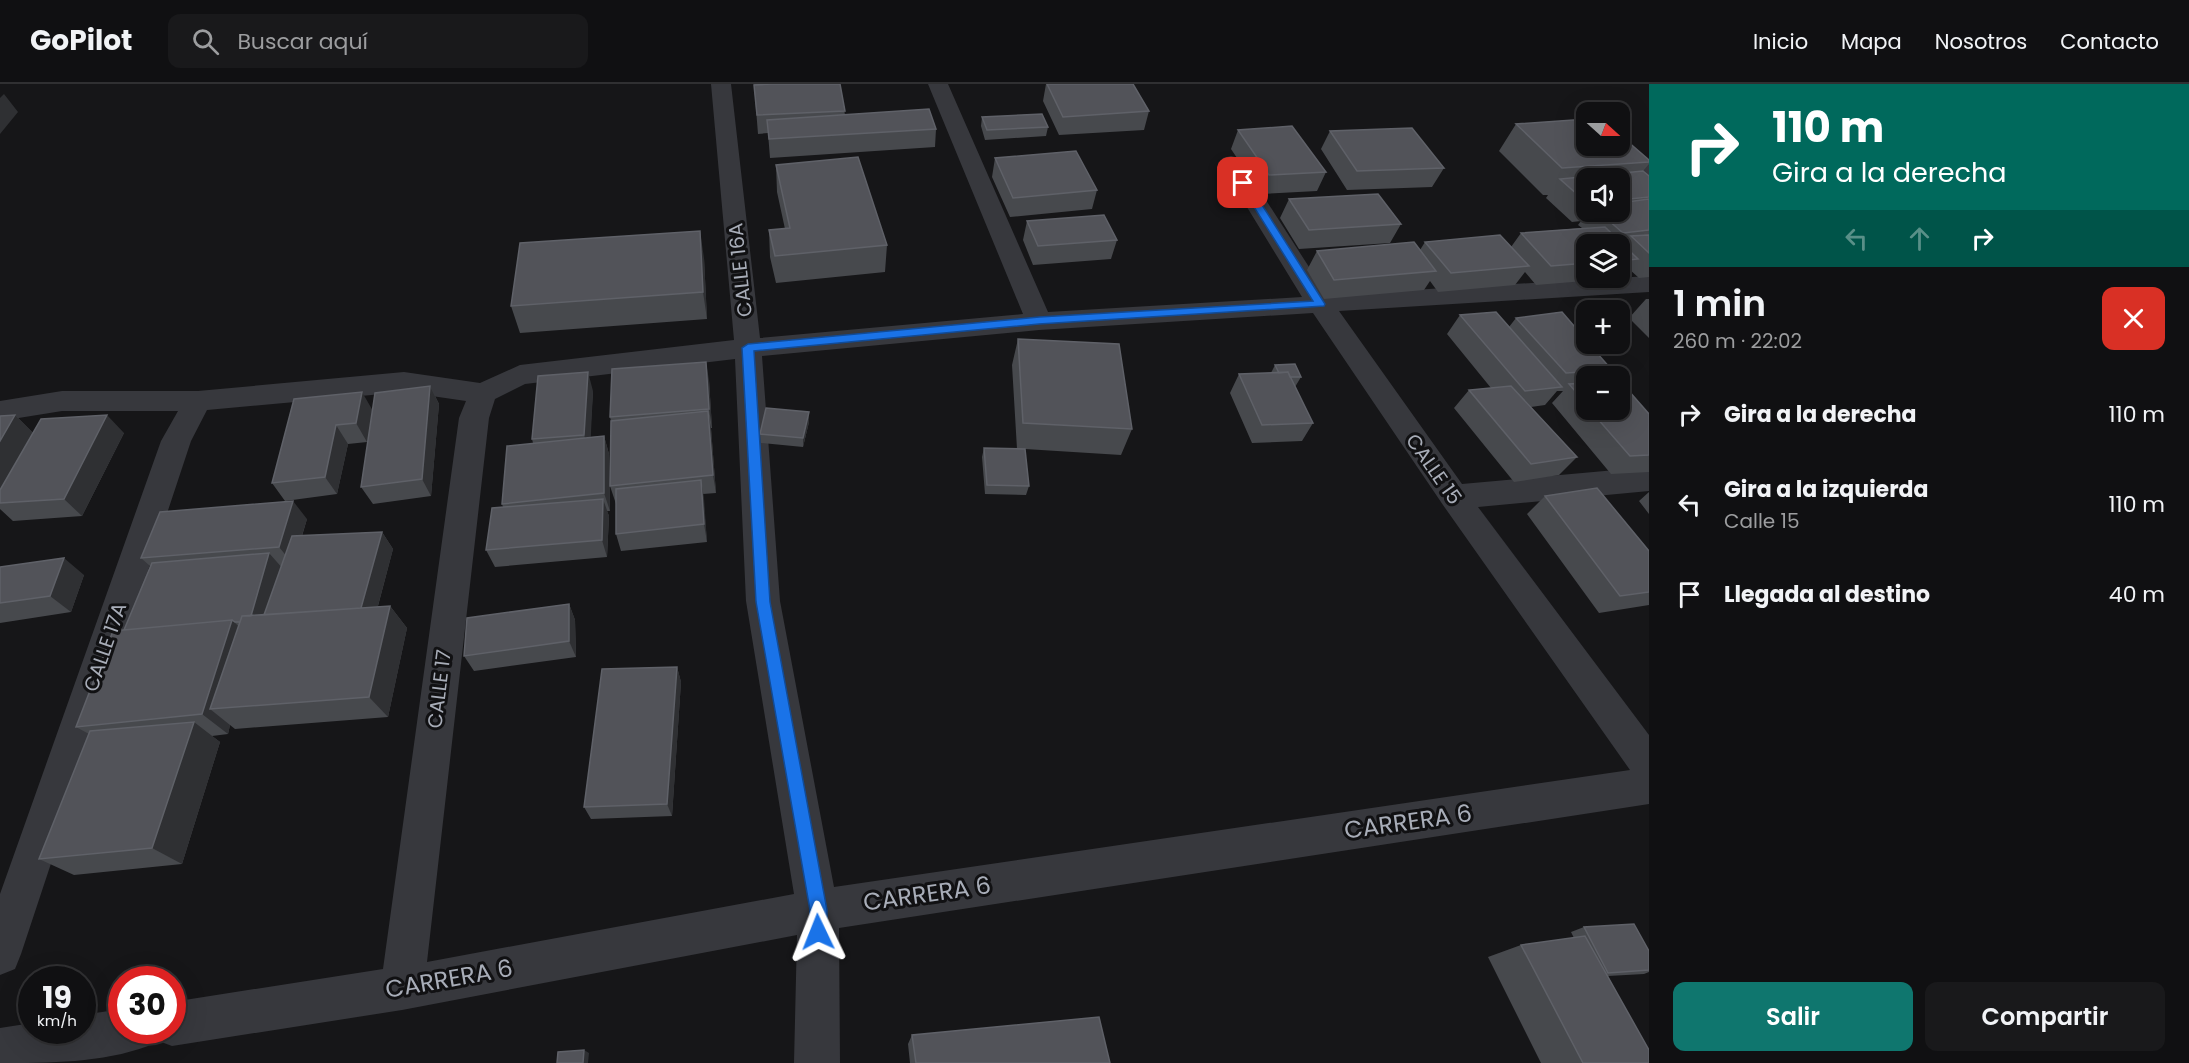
<!DOCTYPE html>
<html lang="es">
<head>
<meta charset="utf-8">
<style>
	body { margin:0; font-family:Poppins,sans-serif; background:#19191b; color:#f1f3f6; height:100vh; display:flex; flex-direction:column; font-size:22px; white-space:nowrap }
	* { box-sizing:border-box; margin:0 }
	p { font-size:20px; color:#9c9d9f }
	.icon { flex:none; width:33px; height:33px; fill:none; stroke:currentColor; stroke-width:2; stroke-linecap:round; stroke-linejoin:round }
	.map { position:relative; flex:1; overflow:hidden }
	.details { display:flex; flex-direction:column; background:#101012; width:540px }
	.details>* { flex:none }
	.guide { background:#00695c; color:#fff; overflow:hidden }
	.needle { width:39px; rotate:111deg }
	.controls { position:absolute; left:1576px; top:18px; display:grid; gap:12px }
	.controls a { display:grid; place-items:center; width:54px; height:54px; border-radius:12px; background:#101012; box-shadow:0 6px 24px #0002,0 0 0 2px #303032; font-size:30px }
	.speed { position:absolute; left:18px; top:882px; display:flex; gap:12px; font-size:30px; font-weight:700; text-align:center }
	.speed>* { display:grid; place-content:center; width:78px; height:78px; border-radius:50%; background:#101012; box-shadow:0 6px 24px #0002,0 0 0 2px #303032; line-height:1 }
	.speed small { font-size:15px; font-weight:400 }
	.speed .limit { border:9px solid #d22; background:#fff; color:#111 }
	.pin { position:absolute; display:grid; place-items:center; width:51px; height:51px; color:#fff; margin:-26px; border-radius:12px; box-shadow:0 3px 9px #0006 }
	.me { position:absolute; width:66px; margin:-33px; rotate:358deg; stroke-linejoin:round; filter:drop-shadow(0 0 4px #0008) }
	.turn { display:flex; align-items:center; gap:21px; height:126px; padding:0 24px; font-size:27px }
	.turn .icon { width:78px; height:78px; stroke-width:2.5 }
	.turn b { display:block; font-size:42px; line-height:51px }
	.lanes { display:flex; align-items:center; height:57px; padding:0 24px; background:#0003; justify-content:center; gap:30px; direction:ltr }
	.lanes .off { opacity:.35 }
	.round { display:grid; place-items:center; flex:none; width:63px; height:63px; border-radius:12px; background:#19191b }
	.head { display:flex; align-items:center; justify-content:space-between; height:102px; padding:0 24px }
	h1 { font-size:36px; font-weight:600; line-height:45px }
	.cta { display:flex; gap:12px; margin-top:auto; padding:12px 24px }
	.cta a { flex:1; height:69px; border-radius:12px; background:#0f766e; color:#fff; font-size:24px; font-weight:600; line-height:69px; text-align:center }
	.cta a+a { background:#19191b; color:#f1f3f6 }
	ul { padding:0; list-style:none }
	li { display:flex; align-items:center; gap:18px; height:90px; padding:0 24px }
	li div { flex:1 }
	li b { display:block; font-size:22px }
	li em { font-style:normal }
	header { display:flex; align-items:center; gap:36px; box-sizing:border-box; height:84px; padding:0 30px; background:#101012; border-bottom:2px solid #303032 }
	header strong { font-size:28px }
	nav { display:flex; gap:33px; margin-inline-start:auto; font-size:21px }
	.search { width:420px; height:54px; background:#19191b; display:flex; align-items:center; gap:15px; box-sizing:border-box; padding:0 21px; border-radius:12px; color:#9c9d9f; font-size:22px }
	main { display:flex; flex:1; min-height:0 }
	.map>svg:first-child { display:block }
	.lines { fill:none; stroke-linecap:round; stroke-linejoin:round }
	.minor { fill:#37383d; fill-rule:evenodd }
	.wall { fill:#47494d; fill-rule:evenodd }
	.shaded-wall { fill:#2f3033 }
	.building { fill:#525359; stroke:#5f6168; stroke-width:1.5 }
	.route { fill:#1a73e8; stroke:#114b97; stroke-width:1.5 }
	.labels { text-anchor:middle; stroke-width:6; stroke-linejoin:round; paint-order:stroke }
	.street-label { font-size:20px; fill:#a8adb8; stroke:#111113 }
	.near-street-label { font-size:24px; fill:#a8adb8; stroke:#111113 }
</style>
</head>
<body>
<header>
<strong>GoPilot</strong>
<div class="search"><svg class="icon" aria-label="search" viewBox="0 0 24 24"><circle cx="10" cy="10" r="6"/><path d="M15 15l6 6"/></svg>Buscar aquí</div>
<nav><a>Inicio</a><a>Mapa</a><a>Nosotros</a><a>Contacto</a></nav>
</header>
<main>
<div class="map">
<svg width="1649" height="979" viewBox="0 0 1649 979">
	<rect width="100%" height="100%" fill="#161618"/>
	<g class="lines">
		<!-- minor -->
		<path class="minor" d="M 711,0 L 731,0 L 760,254 L 1023,230 L 928,0 L 948,0 L 1048,228 L 1302,213 L 1220,79 L 1223,74 L 1231,72 L 1239,74 L 1327,211 L 1649,192 L 1649,208 L 1339,227 L 1462,400 L 1649,383 L 1649,407 L 1478,423 L 1649,651 L 1649,720 L 839,844 L 840,979 L 794,979 L 797,851 L 402,926 L 172,962 L 156,956 L 153,948 L 148,962 C 102,979 49,979 0,979 L 0,944 L 32,939 L 32,946 L 82,946 L 82,931 L 122,925 L 122,946 L 172,946 L 172,918 L 383,885 L 459,334 L 466,317 L 404,308 L 207,326 L 191,357 L 21,870 L 15,885 L 0,891 L 0,810 L 161,357 L 178,327 L 62,327 L 0,337 L 0,317 L 62,307 L 198,307 L 404,288 L 480,299 L 520,281 L 734,256 ZM 1313,229 L 1443,421 L 1630,686 L 834,803 L 780,517 L 762,272 L 1039,246 ZM 735,275 L 746,517 L 794,810 L 427,878 L 489,334 L 495,315 L 525,300 Z
			M 1627,65 L 1635,67 L 1649,80 L 1649,99 L 1641,97 L 1616,72 L 1619,67 Z"/>
	</g>
	<!-- wall -->
	<path class="wall" d="M 754,0 L 840,0 L 845,31 L 936,45 L 935,63 L 770,74 L 768,49 L 758,50 Z
		M 1046,0 L 1133,0 L 1149,27 L 1144,46 L 1059,51 L 1043,17 Z
		M 982,33 L 1048,43 L 1046,52 L 985,56 L 981,42 Z
		M 1516,40 L 1649,76 L 1649,80 L 1643,87 L 1649,92 L 1649,193 L 1639,194 L 1629,185 L 1621,194 L 1536,201 L 1525,188 L 1515,201 L 1438,208 L 1430,197 L 1424,206 L 1324,215 L 1307,186 L 1317,167 L 1420,166 L 1425,158 L 1511,163 L 1521,149 L 1582,144 L 1578,141 L 1581,137 L 1572,138 L 1546,114 L 1548,111 L 1543,111 L 1499,67 ZM 1587,94 L 1620,94 L 1620,128 L 1587,128 ZM 1587,160 L 1620,160 L 1620,194 L 1587,194 Z
		M 1238,46 L 1326,88 L 1317,107 L 1261,110 L 1231,65 Z
		M 1330,47 L 1444,84 L 1432,103 L 1347,106 L 1321,65 Z
		M 995,74 L 1097,106 L 1092,125 L 1010,133 L 992,93 Z
		M 776,81 L 887,161 L 885,188 L 776,199 L 770,173 L 769,146 L 785,145 L 777,108 Z
		M 1289,115 L 1401,140 L 1390,159 L 1299,165 L 1280,134 Z
		M 1027,137 L 1117,156 L 1111,175 L 1033,181 L 1023,156 Z
		M 704,174 L 707,235 L 520,249 L 511,222 Z
		M 1646,215 L 1649,215 L 1649,254 L 1629,234 Z
		M 1460,231 L 1509,243 L 1516,234 L 1612,286 L 1606,292 L 1587,292 L 1587,326 L 1620,326 L 1649,330 L 1649,388 L 1611,390 L 1552,319 L 1563,307 L 1557,307 L 1545,321 L 1531,323 L 1577,373 L 1559,391 L 1514,398 L 1454,324 L 1469,306 L 1491,304 L 1447,250 Z
		M 1018,255 L 1132,345 L 1121,371 L 1025,365 L 1029,402 L 1026,411 L 985,410 L 982,373 L 984,364 L 1017,365 L 1012,281 Z
		M 1275,281 L 1301,293 L 1295,303 L 1313,339 L 1302,357 L 1252,359 L 1230,309 L 1239,290 L 1271,289 Z
		M 709,296 L 712,344 L 711,344 L 716,409 L 703,410 L 707,458 L 621,467 L 616,450 L 616,420 L 610,402 L 611,337 L 610,333 Z
		M 430,302 L 439,320 L 431,412 L 373,420 L 361,403 L 371,337 L 367,358 L 348,360 L 337,410 L 285,417 L 272,399 L 294,315 L 372,326 Z
		M 593,307 L 590,353 L 604,352 L 609,370 L 610,427 L 607,427 L 609,432 L 607,473 L 495,483 L 486,466 L 503,423 L 502,420 L 533,359 L 532,355 Z
		M 15,331 L 33,349 L 124,349 L 82,432 L 13,437 L 0,425 L 0,332 Z
		M 809,338 L 803,363 L 761,359 L 760,350 Z
		M 1649,408 L 1649,430 L 1639,417 Z
		M 1545,412 L 1649,508 L 1649,521 L 1599,529 L 1527,430 Z
		M 307,435 L 302,452 L 382,448 L 393,465 L 378,522 L 390,522 L 407,544 L 388,633 L 235,645 L 230,641 L 228,650 L 212,652 L 220,658 L 182,780 L 74,791 L 39,775 L 89,650 L 76,643 L 124,546 L 150,482 L 141,474 Z
		M 0,483 L 84,491 L 71,528 L 0,539 Z
		M 569,520 L 575,536 L 576,573 L 474,587 L 464,572 Z
		M 677,583 L 681,598 L 672,732 L 591,735 L 584,723 Z
		M 1584,843 L 1649,867 L 1649,888 L 1644,890 L 1608,892 L 1649,979 L 1541,979 L 1488,873 L 1521,861 L 1574,854 L 1571,848 Z
		M 912,951 L 1110,979 L 910,979 L 908,960 Z"/>
	<!-- shaded-wall -->
	<path class="shaded-wall" d="M 4,10 L 18,28 L 0,50 L 0,14 Z
		M 700,147 L 704,174 L 707,235 L 703,208 Z
		M 706,278 L 709,296 L 712,344 L 709,325 Z
		M 588,288 L 593,307 L 590,369 L 584,351 Z
		M 430,302 L 439,320 L 431,412 L 422,395 Z
		M 362,308 L 373,327 L 367,358 L 356,339 Z
		M 708,327 L 711,345 L 716,409 L 713,391 Z
		M 809,328 L 809,338 L 803,363 L 803,354 Z
		M 15,331 L 34,350 L 0,409 L 0,357 Z
		M 107,331 L 124,349 L 82,432 L 64,415 Z
		M 336,341 L 348,360 L 337,410 L 325,393 Z
		M 604,352 L 609,370 L 610,427 L 604,409 Z
		M 701,396 L 704,414 L 707,458 L 704,440 Z
		M 603,415 L 609,432 L 607,473 L 602,456 Z
		M 293,417 L 307,435 L 293,480 L 279,463 Z
		M 382,448 L 393,465 L 372,544 L 359,528 Z
		M 269,469 L 284,486 L 264,532 L 249,537 Z
		M 64,474 L 84,491 L 71,528 L 50,512 Z
		M 569,520 L 575,536 L 576,573 L 569,557 Z
		M 390,522 L 407,544 L 388,633 L 369,613 Z
		M 232,536 L 255,558 L 210,625 L 230,641 L 228,650 L 202,630 Z
		M 677,583 L 681,598 L 672,732 L 667,720 Z
		M 194,638 L 220,658 L 182,780 L 152,764 Z
		M 584,966 L 589,969 L 588,979 L 583,979 Z"/>
	<!-- building -->
	<path class="building" d="M 772,0 L 840,0 L 845,27 L 757,31 L 754,1 Z
		M 1047,0 L 1133,0 L 1149,27 L 1063,33 Z
		M 929,25 L 936,45 L 769,55 L 767,36 Z
		M 1042,30 L 1048,43 L 987,46 L 982,33 Z
		M 1587,35 L 1587,62 L 1620,62 L 1620,51 L 1649,76 L 1649,78 L 1562,84 L 1516,40 Z
		M 1292,42 L 1326,88 L 1269,91 L 1238,46 Z
		M 1412,44 L 1444,84 L 1357,87 L 1330,47 Z
		M 1076,67 L 1097,106 L 1013,114 L 995,74 Z
		M 858,73 L 887,161 L 775,172 L 769,146 L 790,144 L 776,81 Z
		M 1643,87 L 1649,92 L 1649,113 L 1620,116 L 1620,94 L 1587,94 L 1587,119 L 1560,95 Z
		M 1378,110 L 1401,140 L 1309,146 L 1289,115 Z
		M 1649,115 L 1649,146 L 1623,149 L 1599,128 L 1620,128 L 1620,119 Z
		M 1104,131 L 1117,156 L 1038,162 L 1027,137 Z
		M 1605,143 L 1638,175 L 1620,177 L 1620,160 L 1587,160 L 1587,179 L 1551,182 L 1521,149 Z
		M 700,147 L 703,208 L 511,222 L 520,159 Z
		M 1500,151 L 1529,182 L 1451,189 L 1425,158 Z
		M 1649,151 L 1649,169 L 1631,152 Z
		M 1414,158 L 1436,187 L 1334,196 L 1317,167 Z
		M 1496,228 L 1562,303 L 1525,307 L 1460,231 Z
		M 1562,228 L 1587,257 L 1587,260 L 1589,260 L 1612,286 L 1566,289 L 1516,234 Z
		M 1018,255 L 1119,260 L 1132,345 L 1023,339 Z
		M 706,278 L 709,325 L 610,333 L 612,285 Z
		M 1295,280 L 1301,293 L 1290,293 L 1288,288 L 1279,289 L 1275,281 Z
		M 588,288 L 584,351 L 532,355 L 538,292 Z
		M 1288,288 L 1313,339 L 1262,341 L 1239,290 Z
		M 1620,298 L 1621,298 L 1649,330 L 1649,371 L 1630,372 L 1590,326 L 1620,326 Z
		M 1587,299 L 1587,321 L 1569,300 Z
		M 430,302 L 422,395 L 361,403 L 375,309 Z
		M 1511,302 L 1577,373 L 1531,380 L 1469,306 Z
		M 362,308 L 356,339 L 336,341 L 325,393 L 272,399 L 294,315 Z
		M 766,324 L 809,328 L 803,354 L 760,350 Z
		M 708,327 L 713,391 L 610,402 L 611,337 Z
		M 15,331 L 0,357 L 0,332 Z
		M 107,331 L 64,415 L 0,419 L 0,406 L 41,335 Z
		M 604,352 L 604,409 L 502,420 L 507,362 Z
		M 984,364 L 1025,365 L 1029,402 L 987,401 Z
		M 701,396 L 704,440 L 616,450 L 616,405 Z
		M 1597,404 L 1649,467 L 1649,508 L 1620,512 L 1545,412 Z
		M 603,415 L 602,456 L 486,466 L 492,424 Z
		M 293,417 L 279,463 L 141,474 L 160,428 Z
		M 382,448 L 361,524 L 264,531 L 292,452 Z
		M 269,469 L 251,532 L 242,532 L 240,538 L 235,538 L 232,536 L 124,546 L 152,479 Z
		M 64,474 L 50,512 L 0,519 L 0,483 Z
		M 569,520 L 569,557 L 464,572 L 467,534 Z
		M 390,522 L 369,613 L 210,625 L 242,532 Z
		M 232,536 L 202,630 L 76,643 L 113,547 Z
		M 677,583 L 667,720 L 584,723 L 602,585 Z
		M 194,638 L 152,764 L 39,775 L 90,647 Z
		M 1634,840 L 1649,867 L 1649,886 L 1608,889 L 1584,843 Z
		M 1585,852 L 1649,966 L 1649,979 L 1583,979 L 1521,861 Z
		M 1099,933 L 1110,979 L 916,979 L 912,951 Z
		M 584,966 L 583,979 L 557,979 L 558,968 Z"/>
	<!-- route -->
	<path class="route" d="M 1240,97 L 1248,99 L 1325,220 L 1324,222 L 1039,240 L 754,267 L 770,518 L 827,826 L 827,848 L 824,854 L 818,857 L 812,854 L 809,848 L 810,826 L 756,518 L 742,264 L 748,260 L 1039,233 L 1313,217 L 1239,99 Z"/>
	<g class="labels">
		<!-- street labels -->
		<g class="street-label">
			<text transform="translate(740 186) rotate(-96)" y="7">CALLE 16A</text>
			<text transform="translate(1434 385) rotate(55)" y="7">CALLE 15</text>
			<text transform="translate(105 563) rotate(-71)" y="7">CALLE 17A</text>
			<text transform="translate(439 605) rotate(-83)" y="7">CALLE 17</text>
		</g>
		<!-- near-street labels -->
		<g class="near-street-label">
			<text transform="translate(1408 738) rotate(-8)" y="8">CARRERA 6</text>
			<text transform="translate(927 810) rotate(-8)" y="8">CARRERA 6</text>
			<text transform="translate(449 895) rotate(-10)" y="8">CARRERA 6</text>
		</g>
	</g>
</svg>
<div class="controls">
<a><svg class="needle" viewBox="-14 -14 28 28"><path d="M0-13l5 13h-10z" fill="#e53935"/><path d="M0 13l5-13h-10z" fill="#9c9d9f"/></svg></a>
<a><svg class="icon" aria-label="sound" viewBox="0 0 24 24"><path d="M4 9h4l5-4v14l-5-4H4zM17 9q2 3 0 6"/></svg></a>
<a><svg class="icon" aria-label="layers" viewBox="0 0 24 24"><path d="M12 4l9 5-9 5-9-5zM3 14l9 5 9-5"/></svg></a>
<a>+</a>
<a>−</a>
</div>
<div class="speed"><div>19<small>km/h</small></div><div class="limit">30</div></div>
<div class="pin" style="left:1243px;top:99px;background:#d93025"><svg class="icon" aria-label="arrive" viewBox="0 0 24 24"><path d="M6 21V4h12l-3 4 3 4H6"/></svg></div>
<svg class="me" style="left:818px;top:848px" viewBox="-20 -20 40 40"><path d="M0-17L14 15 0 8-14 15z" fill="#1a73e8" stroke="#fff" stroke-width="4"/></svg>
</div>
<section class="details">
<div class="guide">
<div class="turn"><svg class="icon" aria-label="right" viewBox="0 0 24 24"><path d="M7 20v-9h11M14 6l5 5-5 5"/></svg><div><b>110 m</b>Gira a la derecha</div></div>
<div class="lanes"><svg class="icon off" aria-label="left" viewBox="0 0 24 24"><path d="M17 20v-9H6M10 6l-5 5 5 5"/></svg><svg class="icon off" aria-label="ahead" viewBox="0 0 24 24"><path d="M12 20V5M6 11l6-6 6 6"/></svg><svg class="icon" aria-label="right" viewBox="0 0 24 24"><path d="M7 20v-9h11M14 6l5 5-5 5"/></svg></div>
</div>
<div class="head"><div><h1>1 min</h1><p>260 m · 22:02</p></div><a class="round" style="background:#d93025;color:#fff"><svg class="icon" aria-label="close" viewBox="0 0 24 24"><path d="M6 6l12 12M18 6L6 18"/></svg></a></div>
<ul>
<li><svg class="icon" aria-label="right" viewBox="0 0 24 24"><path d="M7 20v-9h11M14 6l5 5-5 5"/></svg><div><b>Gira a la derecha</b></div><em>110 m</em></li>
<li><svg class="icon" aria-label="left" viewBox="0 0 24 24"><path d="M17 20v-9H6M10 6l-5 5 5 5"/></svg><div><b>Gira a la izquierda</b><p>Calle 15</p></div><em>110 m</em></li>
<li><svg class="icon" aria-label="arrive" viewBox="0 0 24 24"><path d="M6 21V4h12l-3 4 3 4H6"/></svg><div><b>Llegada al destino</b></div><em>40 m</em></li>
</ul>
<div class="cta"><a>Salir</a><a>Compartir</a></div>
</section>
</main>
</body>
</html>
